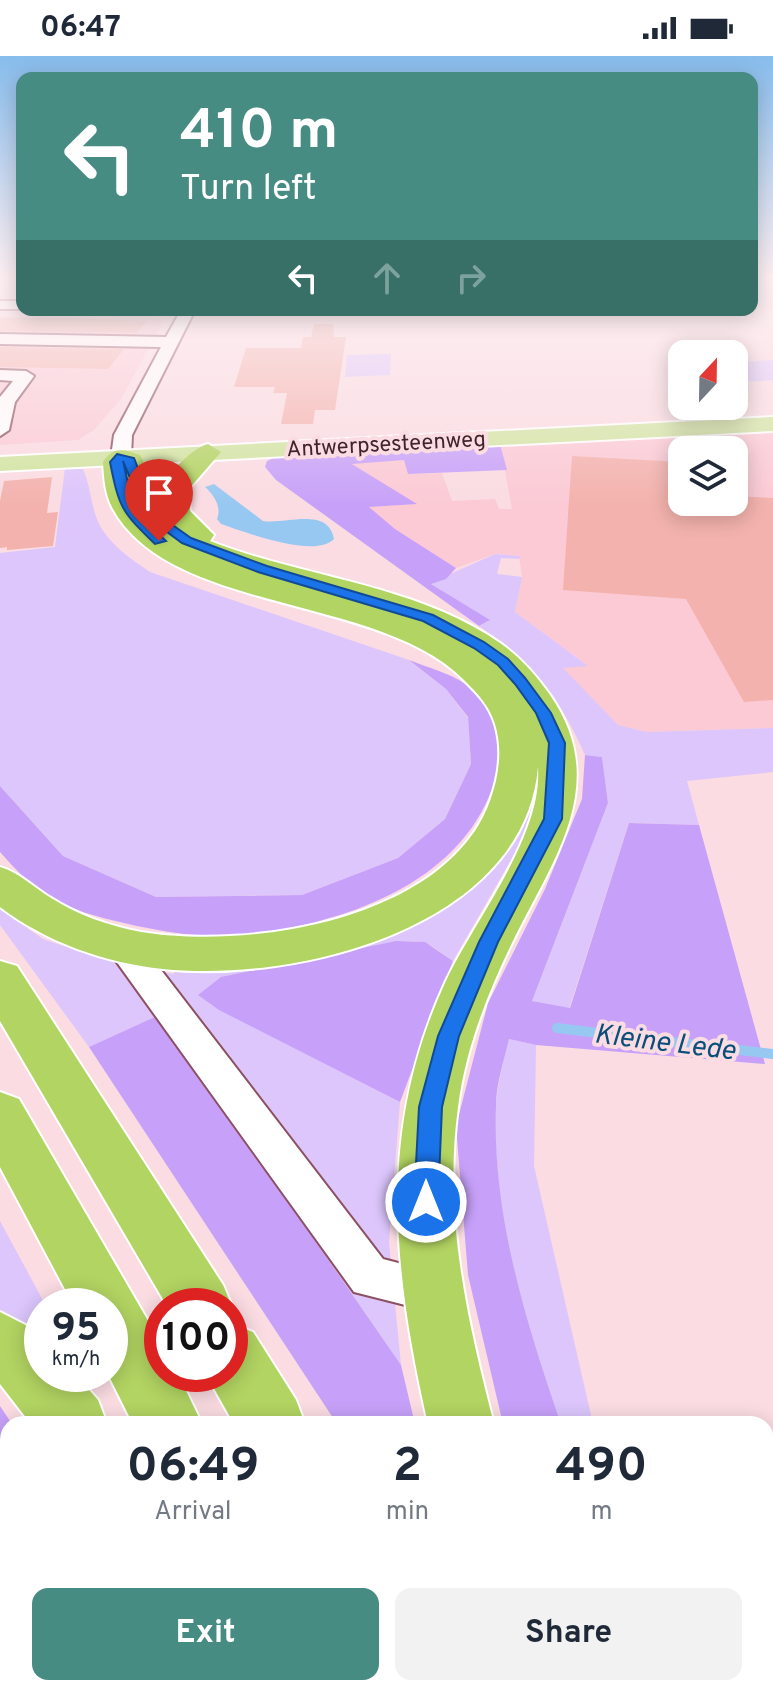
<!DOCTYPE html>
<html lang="en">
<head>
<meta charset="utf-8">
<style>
	body { margin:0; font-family:Overpass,sans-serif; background:#f2f2f3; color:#1f2937; height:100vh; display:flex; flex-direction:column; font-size:30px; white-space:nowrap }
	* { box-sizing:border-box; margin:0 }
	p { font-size:26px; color:#747a83 }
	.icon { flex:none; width:44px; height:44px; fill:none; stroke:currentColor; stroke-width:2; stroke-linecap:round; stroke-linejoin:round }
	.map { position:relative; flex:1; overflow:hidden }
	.details { position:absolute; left:0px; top:1360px; width:774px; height:280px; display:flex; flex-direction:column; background:#fff; border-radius:24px 24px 0 0; box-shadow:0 4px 20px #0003 }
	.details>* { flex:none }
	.banner { position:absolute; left:16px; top:16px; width:742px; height:244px; border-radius:16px; box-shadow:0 4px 20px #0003; background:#478c83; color:#fff; overflow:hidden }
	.needle { width:52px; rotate:22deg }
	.fabs { position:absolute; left:668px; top:284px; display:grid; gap:16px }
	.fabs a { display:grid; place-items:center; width:80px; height:80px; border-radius:16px; background:#fff; box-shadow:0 4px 20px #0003; font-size:40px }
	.speed { position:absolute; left:24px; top:1232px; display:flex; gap:16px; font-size:40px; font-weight:700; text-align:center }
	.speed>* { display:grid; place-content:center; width:104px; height:104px; border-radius:50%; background:#fff; box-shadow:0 4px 20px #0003; line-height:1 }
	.speed small { font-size:20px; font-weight:400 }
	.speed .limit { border:12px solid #d22; background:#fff; color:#111 }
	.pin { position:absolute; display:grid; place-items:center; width:68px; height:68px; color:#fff; margin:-82px -34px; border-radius:50% 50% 50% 0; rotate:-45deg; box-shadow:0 0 8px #0007 }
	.pin .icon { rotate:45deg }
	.me { position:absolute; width:88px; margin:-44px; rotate:0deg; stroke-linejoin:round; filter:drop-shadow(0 0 6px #0008) }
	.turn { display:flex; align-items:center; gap:28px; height:168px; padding:0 32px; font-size:36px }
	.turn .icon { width:104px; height:104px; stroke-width:2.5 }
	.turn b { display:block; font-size:56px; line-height:68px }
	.lanes { display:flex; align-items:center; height:76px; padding:0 32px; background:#0003; justify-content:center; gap:40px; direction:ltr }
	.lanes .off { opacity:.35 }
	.eta { display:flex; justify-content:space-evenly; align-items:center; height:136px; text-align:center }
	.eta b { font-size:48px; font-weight:700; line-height:56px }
	.cta { display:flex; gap:16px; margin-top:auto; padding:16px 32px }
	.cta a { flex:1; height:92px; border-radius:16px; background:#478c83; color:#fff; font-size:32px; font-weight:700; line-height:92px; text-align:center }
	.cta a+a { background:#f2f2f3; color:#1f2937 }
	.status { display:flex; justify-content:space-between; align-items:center; height:56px; padding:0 40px; background:#fff; direction:ltr }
	.status svg { height:22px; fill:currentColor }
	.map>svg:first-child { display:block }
	.built { fill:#fbcad5; fill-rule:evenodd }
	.green { fill:#dcc6fc }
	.forest { fill:#c7a1f9 }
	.water { fill:#97c8f1 }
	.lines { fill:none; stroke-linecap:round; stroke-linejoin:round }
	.stream { stroke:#97c8f1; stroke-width:10 }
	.building { fill:#f3b2ad }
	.minor-casing { stroke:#8d5060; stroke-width:4 }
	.major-casing { stroke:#fff; stroke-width:4 }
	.highway-casing { stroke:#fff; stroke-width:4 }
	.path { stroke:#b79aa0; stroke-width:2; stroke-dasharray:3 2; stroke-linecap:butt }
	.minor { fill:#fff; fill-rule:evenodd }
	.major { fill:#d1e5a1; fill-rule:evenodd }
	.highway { fill:#b2d462; fill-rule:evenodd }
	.route { fill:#1a73e8; stroke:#114b97; stroke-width:2 }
	.labels { text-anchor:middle; stroke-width:8; stroke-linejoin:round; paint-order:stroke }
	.far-street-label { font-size:22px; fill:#3f242b; stroke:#fadce2 }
	.water-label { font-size:28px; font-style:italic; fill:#0a4f7a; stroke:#fadce2 }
</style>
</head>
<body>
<div class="status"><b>06:47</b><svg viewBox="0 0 49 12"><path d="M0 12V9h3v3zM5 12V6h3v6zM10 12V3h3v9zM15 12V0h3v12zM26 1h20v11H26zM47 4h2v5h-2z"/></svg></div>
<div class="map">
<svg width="773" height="1640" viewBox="0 0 773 1640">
	<rect width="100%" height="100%" fill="#fadce2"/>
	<!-- built -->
	<path class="built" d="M 0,260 L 165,263 L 121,343 L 94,374 L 78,384 L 0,389 Z
		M 773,376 L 773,672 L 647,676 L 618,669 L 562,612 L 587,609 L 515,556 L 522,521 L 519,500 L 495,498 L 456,512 L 395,473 L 368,451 L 415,448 L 351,407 L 404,404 L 409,418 L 442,417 L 452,445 L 495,443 L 499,453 L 512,453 L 500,388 ZM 682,394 L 734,394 L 734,446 L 682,446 Z"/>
	<!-- green -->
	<path class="green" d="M 391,298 L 390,319 L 345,321 L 347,299 Z
		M 773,304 L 773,324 L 745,326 L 749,332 L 734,333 L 734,306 Z
		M 65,412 L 83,413 C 91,431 91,451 99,468 C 110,489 131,503 150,516 L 409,604 L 446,633 L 468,662 L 471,708 L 445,763 L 398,802 L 302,839 L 156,841 L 63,800 L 0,730 L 0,497 L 55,491 Z
		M 495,498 L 519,500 L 520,503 L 501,502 L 497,518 L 522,521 L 515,556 L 588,610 L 563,612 L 618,669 L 647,676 L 773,672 L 773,716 L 687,725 L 699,769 L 629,767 L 569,953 L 532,945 L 608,747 L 602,701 L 585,699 C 558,638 532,608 479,570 L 489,565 L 430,527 Z
		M 545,689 L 539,742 L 522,785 L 453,905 C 444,899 432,888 421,886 C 371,878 262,929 210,948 L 400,1046 L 389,1186 L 401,1309 L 159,959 L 89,991 L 0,869 L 0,853 L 43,883 L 106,904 L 173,918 L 180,911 L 398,872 Z
		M 509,983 L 536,989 L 534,1110 L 593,1368 L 561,1368 C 526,1266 491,1158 496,1050 C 497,1028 504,1004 509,983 Z
		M 0,1165 L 46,1250 L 42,1250 L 42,1302 L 0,1261 Z
		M 600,1632 L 698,1632 L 701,1640 L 603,1640 Z"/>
	<!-- forest -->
	<path class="forest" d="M 500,388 L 507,414 L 408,418 L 404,404 L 352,408 L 417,448 L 369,451 L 395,473 L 456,512 L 446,523 L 431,528 L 490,564 L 479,570 L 276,424 L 265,411 L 267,405 L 280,399 Z
		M 409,604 C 426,611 450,617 465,628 C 493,649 505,687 496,720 C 467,827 343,868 244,879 C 205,883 162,876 124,867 C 99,861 72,855 50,841 C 30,829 15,813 0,796 L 0,730 L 63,800 L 156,841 L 302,839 L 398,802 L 445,763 L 471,708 L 468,661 L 446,633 Z
		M 585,699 L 602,701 L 608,747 L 532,945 L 570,952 L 629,767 L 699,769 L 765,1008 L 536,989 L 509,983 C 504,1005 496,1028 496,1050 C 492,1159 526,1266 561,1368 L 503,1368 L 468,1219 L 456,1070 L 488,947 L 545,833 L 582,743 Z
		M 396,885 L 425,886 L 453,905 L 400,1046 L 219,954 L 198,939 L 221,921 Z
		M 159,959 L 401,1309 L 415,1368 L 337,1368 L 89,991 Z
		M 0,1350 L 12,1368 L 8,1368 L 8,1536 L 0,1520 Z
		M 57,1632 L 163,1632 L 167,1640 L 61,1640 Z"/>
	<!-- water -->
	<path class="water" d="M 214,428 L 263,465 C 285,469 328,450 334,483 C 315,503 245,476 221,468 L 217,463 C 222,451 214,439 205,431 Z"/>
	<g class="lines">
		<!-- stream -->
		<path class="stream" d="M 557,972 L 773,998"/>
	</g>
	<!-- building -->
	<path class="building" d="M 0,262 L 67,262 L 147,265 L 137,277 L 0,275 Z
		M 314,268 L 333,268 L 334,281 L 346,281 L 335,354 L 315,354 L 313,368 L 281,368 L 287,337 L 273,337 L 275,331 L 234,331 L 246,292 L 301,292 L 303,281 L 311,281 Z
		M 0,291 L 124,293 L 108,313 L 0,311 Z
		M 572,400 L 682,406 L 682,446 L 734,446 L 734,440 L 773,442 L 773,644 L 744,646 L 686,543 L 563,534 Z
		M 52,421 L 47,457 L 58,456 L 53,490 L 7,494 L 7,491 L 0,492 L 0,445 L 4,425 Z"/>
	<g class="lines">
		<defs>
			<path id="minor" d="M 0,245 L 22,245 L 22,253 L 0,253 Z
				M 181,254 L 195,254 L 132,379 L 131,401 L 121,407 L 111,401 L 114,379 L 161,291 L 0,288 L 0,278 L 166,281 Z
				M 0,314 L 26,315 L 34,320 L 15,346 L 9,374 L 0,380 L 0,341 L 13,325 L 0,324 Z
				M 123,877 L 135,880 L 383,1203 L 449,1220 L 455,1235 L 449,1250 L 433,1256 L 354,1236 L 111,898 L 106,889 L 111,880 Z"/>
			<path id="major" d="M 773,361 L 773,375 L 0,415 L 0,401 Z"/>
			<path id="highway" d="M 208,388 L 221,396 L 188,434 L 190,455 L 214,479 L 210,485 C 304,522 415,528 500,587 C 520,601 536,619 550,639 C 613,730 550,807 510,891 C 486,941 465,995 458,1051 C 443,1159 467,1264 494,1368 L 428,1368 C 393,1213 377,1076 445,927 C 474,864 543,781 538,711 C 524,872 295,927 163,913 C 105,907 46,886 0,851 L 0,811 C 20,817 33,831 51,842 C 78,859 109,870 141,876 C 249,894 447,864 490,745 C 499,720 503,694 495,668 C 489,649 478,638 464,624 C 379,538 171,558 113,453 C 105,439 104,422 103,406 C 113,390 124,393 140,399 L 161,441 C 160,424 191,392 208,388 Z
				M 0,905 L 17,910 L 223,1229 L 232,1250 L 230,1255 L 230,1250 L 167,1250 L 0,965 Z
				M 0,1036 L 19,1043 L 162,1289 L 162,1318 L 178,1318 L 202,1368 L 133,1368 L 108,1318 L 110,1250 L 74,1250 L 0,1111 Z
				M 0,1256 L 41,1277 L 42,1318 L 75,1318 L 98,1344 L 107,1368 L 31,1368 L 0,1328 Z
				M 230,1267 L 253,1276 L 296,1344 L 305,1368 L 234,1368 L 206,1318 L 230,1318 Z
				M 192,1632 L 347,1632 L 350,1640 L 195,1640 Z
				M 391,1632 L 470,1632 L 473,1640 L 394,1640 Z
				M 513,1632 L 591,1632 L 594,1640 L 516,1640 Z"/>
		</defs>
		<!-- minor casing -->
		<use href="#minor" class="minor-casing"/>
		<!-- major casing -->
		<use href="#major" class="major-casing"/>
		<!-- highway casing -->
		<use href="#highway" class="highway-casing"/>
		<!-- path -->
		<path class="path" d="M 71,254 L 166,254"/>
		<!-- minor -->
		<use href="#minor" class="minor"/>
		<!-- major -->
		<use href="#major" class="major"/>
		<!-- highway -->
		<use href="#highway" class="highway"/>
	</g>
	<!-- sky -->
	<linearGradient id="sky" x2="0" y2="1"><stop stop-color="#87bcec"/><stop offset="0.49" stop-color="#fdeff2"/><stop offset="1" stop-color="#fdeff2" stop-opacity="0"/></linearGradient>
	<rect width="773" height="449" fill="url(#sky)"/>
	<!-- route -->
	<path class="route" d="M 117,398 L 134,402 L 148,438 L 167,465 L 191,482 L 267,510 L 433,559 L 484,586 L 508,603 L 525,622 L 551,657 L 565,687 L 562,763 L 498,886 L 459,980 L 442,1051 L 438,1146 L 434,1153 L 426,1156 L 418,1153 L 414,1146 L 419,1051 L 438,980 L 479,886 L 544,763 L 549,687 L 536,657 L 515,628 L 498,609 L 474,592 L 423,565 L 258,516 L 182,487 L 159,470 L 137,439 L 123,405 L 134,454 L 166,485 L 155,488 C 122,456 119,452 110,406 Z"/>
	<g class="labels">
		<!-- far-street labels -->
		<g class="far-street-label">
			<text transform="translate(386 387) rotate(-3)" y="8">Antwerpsesteenweg</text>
		</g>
		<!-- water labels -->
		<g class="water-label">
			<text transform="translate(665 985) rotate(7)" y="10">Kleine Lede</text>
		</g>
	</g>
</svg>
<div class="fabs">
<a><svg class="needle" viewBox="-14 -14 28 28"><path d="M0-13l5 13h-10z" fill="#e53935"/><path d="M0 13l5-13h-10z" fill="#747a83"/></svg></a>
<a><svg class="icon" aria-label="layers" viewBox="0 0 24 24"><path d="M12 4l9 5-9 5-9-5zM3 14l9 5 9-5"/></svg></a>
</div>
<div class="speed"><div>95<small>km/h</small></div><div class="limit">100</div></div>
<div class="pin" style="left:159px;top:485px;background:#d93025"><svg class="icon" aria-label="arrive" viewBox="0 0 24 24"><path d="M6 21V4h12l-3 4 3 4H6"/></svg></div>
<svg class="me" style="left:426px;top:1146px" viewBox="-20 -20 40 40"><circle r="17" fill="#1a73e8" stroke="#fff" stroke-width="3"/><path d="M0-11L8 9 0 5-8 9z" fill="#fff"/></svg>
<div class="banner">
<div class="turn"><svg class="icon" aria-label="left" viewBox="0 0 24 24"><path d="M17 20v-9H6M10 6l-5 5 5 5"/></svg><div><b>410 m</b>Turn left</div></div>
<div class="lanes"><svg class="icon" aria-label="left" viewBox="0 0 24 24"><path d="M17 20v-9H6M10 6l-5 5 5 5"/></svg><svg class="icon off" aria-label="ahead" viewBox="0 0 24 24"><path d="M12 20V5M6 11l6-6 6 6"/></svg><svg class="icon off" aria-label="right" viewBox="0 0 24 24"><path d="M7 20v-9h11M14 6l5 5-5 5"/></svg></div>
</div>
<section class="details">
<div class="eta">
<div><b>06:49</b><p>Arrival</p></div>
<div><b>2</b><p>min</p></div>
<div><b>490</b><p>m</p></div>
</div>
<div class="cta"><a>Exit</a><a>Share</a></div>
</section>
</div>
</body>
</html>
